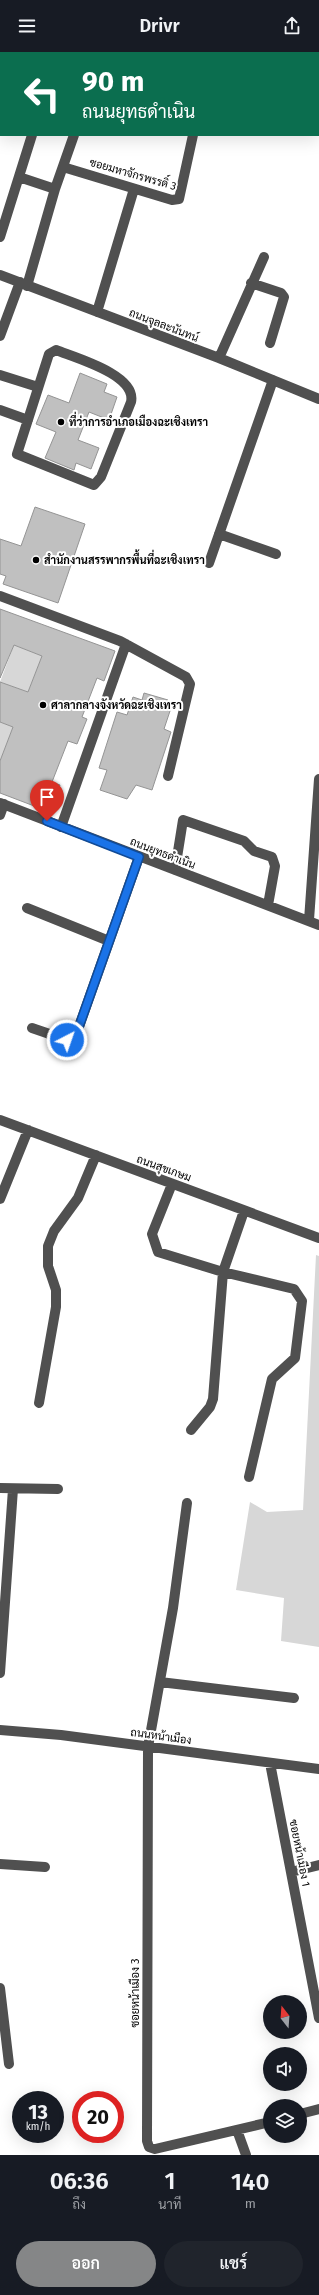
<!DOCTYPE html>
<html lang="th">
<head>
<meta charset="utf-8">
<style>
	body { margin:0; font-family:"Fira Sans",Sarabun,sans-serif; background:#20242c; color:#f1f3f6; height:100vh; display:flex; flex-direction:column; font-size:15px; white-space:nowrap }
	* { box-sizing:border-box; margin:0 }
	p { font-size:13px; color:#9ea1a6 }
	.icon { flex:none; width:22px; height:22px; fill:none; stroke:currentColor; stroke-width:2; stroke-linecap:round; stroke-linejoin:round }
	.map { position:relative; height:2103px; overflow:hidden }
	.drawer { display:flex; flex-direction:column; background:#171b24; flex:1 }
	.drawer>* { flex:none }
	.banner { position:absolute; left:0px; top:0px; width:319px; height:84px; box-shadow:0 4px 16px #0002; background:#0b6e4f; color:#fff; overflow:hidden }
	.needle { width:26px; rotate:343deg }
	.tools { position:absolute; left:263px; top:1943px; display:grid; gap:8px }
	.tools a { display:grid; place-items:center; width:44px; height:44px; border-radius:50%; background:#171b24; box-shadow:0 4px 16px #0002; font-size:20px }
	.speed { position:absolute; left:12px; top:2039px; display:flex; gap:8px; font-size:20px; font-weight:700; text-align:center }
	.speed>* { display:grid; place-content:center; width:52px; height:52px; border-radius:50%; background:#171b24; box-shadow:0 4px 16px #0002; line-height:1 }
	.speed small { font-size:10px; font-weight:400 }
	.speed .limit { border:6px solid #d22; background:#fff; color:#111 }
	.pin { position:absolute; display:grid; place-items:center; width:34px; height:34px; color:#fff; margin:-41px -17px; border-radius:50% 50% 50% 0; rotate:-45deg; box-shadow:0 0 4px #0007 }
	.pin .icon { rotate:45deg }
	.me { position:absolute; width:44px; margin:-22px; rotate:41deg; stroke-linejoin:round; filter:drop-shadow(0 0 3px #0008) }
	.turn { display:flex; align-items:center; gap:14px; height:84px; padding:0 16px; font-size:18px }
	.turn .icon { width:52px; height:52px; stroke-width:2.5 }
	.turn b { display:block; font-size:28px; line-height:34px }
	.eta { display:flex; justify-content:space-evenly; align-items:center; height:68px; text-align:center }
	.eta b { font-size:24px; font-weight:600; line-height:28px }
	.action { display:flex; gap:8px; margin-top:auto; padding:8px 16px }
	.action a { flex:1; height:46px; border-radius:24px; background:#858687; color:#fff; font-size:16px; font-weight:600; line-height:46px; text-align:center }
	.action a+a { background:#20242c; color:#f1f3f6 }
	header { display:flex; justify-content:space-between; align-items:center; height:52px; padding:0 16px; background:#171b24; font-size:18px; font-weight:600 }
	.map>svg:first-child { display:block }
	.green { fill:#d7d7d7 }
	.building { fill:#c0c0c0; stroke:#949494 }
	.lines { fill:none; stroke-linecap:round; stroke-linejoin:round }
	.minor { stroke:#505050; stroke-width:10 }
	.route-casing { stroke:#114b97; stroke-width:10 }
	.route { stroke:#1a73e8; stroke-width:7 }
	.poi-dot { fill:#000; stroke:#fff; stroke-width:1.5 }
	.labels { text-anchor:middle; stroke-width:4; stroke-linejoin:round; paint-order:stroke }
	.street-label { font-size:11px; fill:#000; stroke:#fff }
	.poi-label { font-size:11px; font-weight:bold; fill:#000; stroke:#fff; text-anchor:start }
</style>
</head>
<body>
<header><svg class="icon" aria-label="menu" viewBox="0 0 24 24"><path d="M4 6h16M4 12h16M4 18h16"/></svg>Drivr<svg class="icon" aria-label="share" viewBox="0 0 24 24"><path d="M12 15V3M7 8l5-5 5 5M5 13v7h14v-7"/></svg></header>
<div class="map">
<svg width="319" height="2103" viewBox="0 0 319 2103">
	<rect width="100%" height="100%" fill="#fff"/>
	<!-- green -->
	<path class="green" d="M 14,593 L 42,604 L 28,640 L 0,630 Z
		M 0,670 L 13,675 L 0,709 Z
		M 316,1203 L 319,1204 L 319,1595 L 281,1589 L 284,1546 L 236,1538 L 250,1450 L 267,1460 L 303,1458 Z"/>
	<!-- building -->
	<path class="building" d="M 80,321 L 107,332 L 104,340 L 117,345 L 109,368 L 89,360 L 78,388 L 99,396 L 91,417 L 76,411 L 74,418 L 45,406 L 56,380 L 36,372 L 48,343 L 69,351 Z
		M 35,455 L 85,472 L 58,551 L 3,532 L 6,524 L 0,522 L 0,487 L 21,494 Z
		M 0,557 L 115,599 L 104,629 L 97,626 L 82,665 L 87,667 L 77,692 L 68,689 L 52,730 L 60,733 L 50,760 L 0,741 L 0,709 L 13,675 L 0,670 L 0,630 L 28,640 L 42,604 L 14,593 L 0,626 Z
		M 144,641 L 168,648 L 165,655 L 171,656 L 164,677 L 171,680 L 152,738 L 136,733 L 127,747 L 100,738 L 107,718 L 99,716 L 117,660 L 127,663 L 133,645 L 142,648 Z"/>
	<g class="lines">
		<!-- minor -->
		<path class="minor" d="M 54,0 L 54,1
			M 210,1 L 211,0
			M 63,115 L 172,148 L 179,147 L 193,83
			M 19,125 L 55,137
			M 0,185 L 32,83
			M 0,223 L 219,306 L 319,347
			M 251,231 L 281,241 L 284,245 L 270,291
			M 27,234 L 55,137 L 74,83
			M 97,260 L 134,137
			M 0,284 L 20,230
			M 56,298 C 76,306 137,323 131,350 L 101,425 L 94,433 L 17,402 L 49,302 Z
			M 219,306 L 264,205
			M 0,323 L 38,335
			M 0,358 L 28,368
			M 219,482 L 276,502
			M 209,511 L 273,328
			M 0,544 L 120,589 L 186,625 L 190,632 L 168,724
			M 0,751 L 319,873
			M 0,763 L 4,752
			M 61,775 L 126,592
			M 175,818 L 183,768 L 244,789 L 254,799 L 272,805 L 275,814 L 268,853
			M 27,856 L 109,889
			M 309,868 L 319,727
			M 32,976 L 67,988 L 76,983 L 139,805
			M 0,1068 L 319,1186
			M 172,1132 L 152,1182 L 158,1200 L 223,1220 L 294,1237 L 302,1249 L 295,1306 L 272,1327 L 249,1425
			M 0,1147 L 28,1078
			M 39,1351 L 56,1255 L 56,1238 L 48,1214 L 48,1194 L 54,1179 L 78,1146 L 96,1103
			M 191,1378 L 210,1355 L 213,1347 L 223,1220 L 244,1159
			M 0,1436 L 58,1437
			M 187,1451 L 173,1556 L 148,1695 L 147,2089 L 149,2095 L 155,2097 L 270,2070
			M 0,1621 L 13,1437
			M 160,1630 L 294,1646
			M 0,1678 L 61,1683 L 319,1717
			M 270,1711 L 319,1966
			M 0,1812 L 45,1815
			M 291,1820 L 319,1813
			M 0,1936 L 9,2012
			M 300,2062 L 319,2057
			M 237,2078 L 246,2103"/>
	</g>
	<g class="lines">
		<defs>
			<path id="route" d="M 47,769 L 139,805 L 76,983 L 67,988"/>
		</defs>
		<!-- route casing -->
		<use href="#route" class="route-casing"/>
		<!-- route -->
		<use href="#route" class="route"/>
	</g>
	<!-- markers -->
	<g class="poi-dot">
		<circle cx="61" cy="370" r="4"/>
		<circle cx="36" cy="508" r="4"/>
		<circle cx="43" cy="653" r="4"/>
	</g>
	<g class="labels">
		<!-- street labels -->
		<g class="street-label">
			<text transform="translate(133 122) rotate(16)" y="4">ซอยมหาจักรพรรดิ์ 3</text>
			<text transform="translate(164 273) rotate(21)" y="4">ถนนจุลละนันทน์</text>
			<text transform="translate(163 801) rotate(21)" y="4">ถนนยุทธดำเนิน</text>
			<text transform="translate(164 1116) rotate(20)" y="4">ถนนสุขเกษม</text>
			<text transform="translate(161 1684) rotate(8)" y="4">ถนนหน้าเมือง</text>
			<text transform="translate(300 1801) rotate(79)" y="4">ซอยหน้าเมือง 1</text>
			<text transform="translate(135 1941) rotate(-90)" y="4">ซอยหน้าเมือง 3</text>
		</g>
		<!-- poi labels -->
		<g class="poi-label">
			<text x="69" y="374">ที่ว่าการอำเภอเมืองฉะเชิงเทรา</text>
			<text x="44" y="512">สำนักงานสรรพากรพื้นที่ฉะเชิงเทรา</text>
			<text x="51" y="657">ศาลากลางจังหวัดฉะเชิงเทรา</text>
		</g>
	</g>
</svg>
<div class="tools">
<a><svg class="needle" viewBox="-14 -14 28 28"><path d="M0-13l5 13h-10z" fill="#e53935"/><path d="M0 13l5-13h-10z" fill="#9ea1a6"/></svg></a>
<a><svg class="icon" aria-label="sound" viewBox="0 0 24 24"><path d="M4 9h4l5-4v14l-5-4H4zM17 9q2 3 0 6"/></svg></a>
<a><svg class="icon" aria-label="layers" viewBox="0 0 24 24"><path d="M12 4l9 5-9 5-9-5zM3 14l9 5 9-5"/></svg></a>
</div>
<div class="speed"><div>13<small>km/h</small></div><div class="limit">20</div></div>
<div class="pin" style="left:47px;top:769px;background:#d93025"><svg class="icon" aria-label="arrive" viewBox="0 0 24 24"><path d="M6 21V4h12l-3 4 3 4H6"/></svg></div>
<svg class="me" style="left:67px;top:988px" viewBox="-20 -20 40 40"><circle r="17" fill="#1a73e8" stroke="#fff" stroke-width="3"/><path d="M0-11L8 9 0 5-8 9z" fill="#fff"/></svg>
<div class="banner">
<div class="turn"><svg class="icon" aria-label="left" viewBox="0 0 24 24"><path d="M17 20v-9H6M10 6l-5 5 5 5"/></svg><div><b>90 m</b>ถนนยุทธดำเนิน</div></div>
</div>
</div>
<section class="drawer">
<div class="eta">
<div><b>06:36</b><p>ถึง</p></div>
<div><b>1</b><p>นาที</p></div>
<div><b>140</b><p>m</p></div>
</div>
<div class="action"><a>ออก</a><a>แชร์</a></div>
</section>
</body>
</html>
